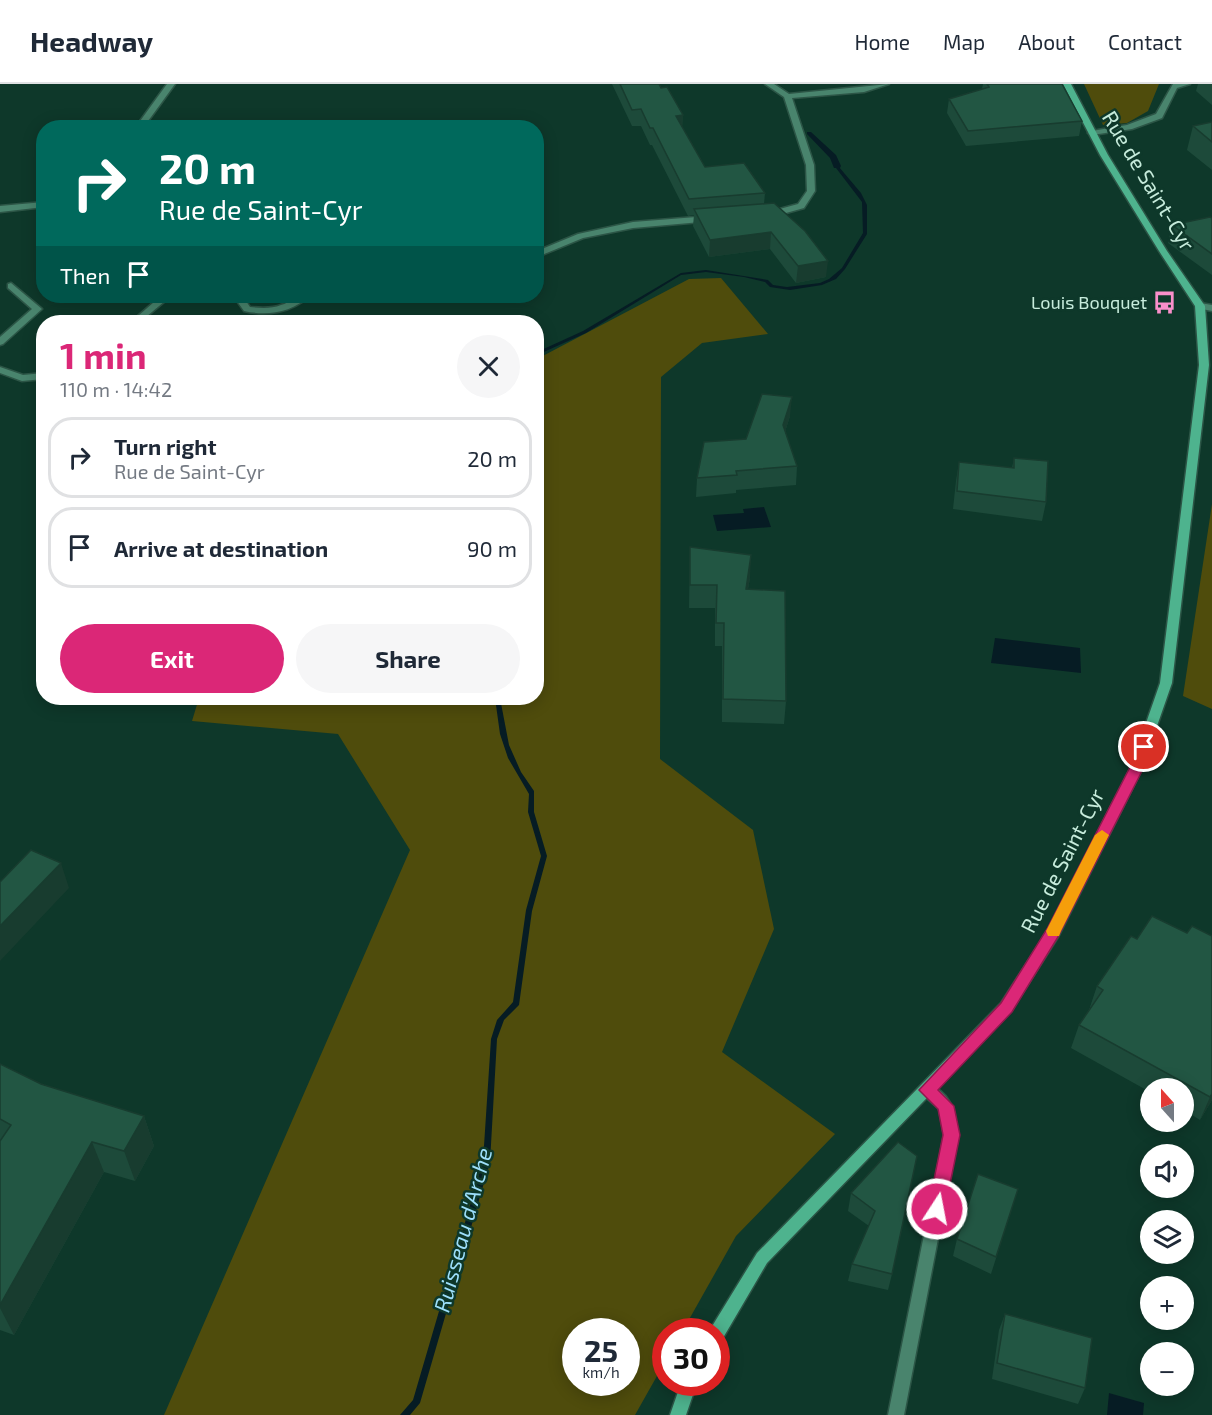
<!DOCTYPE html>
<html lang="en">
<head>
<meta charset="utf-8">
<style>
	body { margin:0; font-family:"Exo 2",sans-serif; background:#f6f6f7; color:#1f2937; height:100vh; display:flex; flex-direction:column; font-size:22px; white-space:nowrap }
	* { box-sizing:border-box; margin:0 }
	p { font-size:20px; color:#747a83 }
	.icon { flex:none; width:33px; height:33px; fill:none; stroke:currentColor; stroke-width:2; stroke-linecap:round; stroke-linejoin:round }
	.map { position:relative; flex:1; overflow:hidden }
	.drawer { position:absolute; left:36px; top:231px; width:508px; height:390px; display:flex; flex-direction:column; background:#fff; border-radius:24px; box-shadow:0 3px 15px #0003 }
	.drawer>* { flex:none }
	.top-card { position:absolute; left:36px; top:36px; width:508px; height:183px; border-radius:24px; box-shadow:0 3px 15px #0003; background:#00695c; color:#fff; overflow:hidden }
	.needle { width:39px; rotate:339deg }
	.buttons { position:absolute; left:1140px; top:994px; display:grid; gap:12px }
	.buttons a { display:grid; place-items:center; width:54px; height:54px; border-radius:50%; background:#fff; box-shadow:0 3px 15px #0003; font-size:30px }
	.speed { position:absolute; left:562px; top:1234px; display:flex; gap:12px; font-size:30px; font-weight:700; text-align:center }
	.speed>* { display:grid; place-content:center; width:78px; height:78px; border-radius:50%; background:#fff; box-shadow:0 3px 15px #0003; line-height:1 }
	.speed small { font-size:15px; font-weight:400 }
	.speed .limit { border:9px solid #d22; background:#fff; color:#111 }
	.pin { position:absolute; display:grid; place-items:center; width:51px; height:51px; color:#fff; margin:-26px; border:3px solid #fff; border-radius:50%; box-shadow:0 2px 6px #0007 }
	.me { position:absolute; width:66px; margin:-33px; rotate:11deg; stroke-linejoin:round; filter:drop-shadow(0 0 4px #0008) }
	.turn { display:flex; align-items:center; gap:21px; height:126px; padding:0 24px; font-size:27px }
	.turn .icon { width:78px; height:78px; stroke-width:2.5 }
	.turn b { display:block; font-size:42px; line-height:51px }
	.then { display:flex; align-items:center; height:57px; padding:0 24px; background:#0003; gap:12px; font-size:22px }
	.round { display:grid; place-items:center; flex:none; width:63px; height:63px; border-radius:32px; background:#f6f6f7 }
	.head { display:flex; align-items:center; justify-content:space-between; height:102px; padding:0 24px }
	h1 { font-size:36px; font-weight:700; line-height:45px; color:#db2777 }
	.primary-button { display:flex; gap:12px; margin-top:auto; padding:12px 24px }
	.primary-button a { flex:1; height:69px; border-radius:36px; background:#db2777; color:#fff; font-size:24px; font-weight:700; line-height:69px; text-align:center }
	.primary-button a+a { background:#f6f6f7; color:#1f2937 }
	ul { padding:0; list-style:none }
	li { display:flex; align-items:center; gap:18px; height:81px; margin:0 12px 9px; padding:0 12px; border:3px solid #e0e1e3; border-radius:24px }
	li div { flex:1 }
	li b { display:block; font-size:22px }
	li em { font-style:normal }
	header { display:flex; align-items:center; gap:36px; box-sizing:border-box; height:84px; padding:0 30px; background:#fff; border-bottom:2px solid #e0e1e3 }
	header strong { font-size:28px }
	nav { display:flex; gap:33px; margin-inline-start:auto; font-size:21px }
	.map>svg:first-child { display:block }
	.green { fill:#4f4c0c; fill-rule:evenodd }
	.water { fill:#061c24 }
	.lines { fill:none; stroke-linecap:round; stroke-linejoin:round }
	.stream { fill:#061c24; fill-rule:evenodd }
	.service-casing { stroke:#2c5546; stroke-width:3 }
	.minor-casing { stroke:#2c5546; stroke-width:3 }
	.secondary-casing { stroke:#2c5546; stroke-width:3 }
	.service { fill:#49846d; fill-rule:evenodd }
	.minor { fill:#49846d; fill-rule:evenodd }
	.secondary { fill:#4eb38e; fill-rule:evenodd }
	.wall { fill:#1d4a3a }
	.shaded-wall { fill:#183c2f }
	.building { fill:#225643; stroke:#183c2f; stroke-width:1.5 }
	.route { fill:#db2777; stroke:#8e194d; stroke-width:1.5 }
	.slow { fill:#f59e0b }
	.labels { text-anchor:middle; stroke-width:5; stroke-linejoin:round; paint-order:stroke }
	.far-poi-label { font-size:18px; fill:#c7ecdc; stroke:#0e382a; text-anchor:end }
	.street-label { font-size:21px; fill:#c7ecdc; stroke:#0e382a }
	.water-label { font-size:22px; font-style:italic; fill:#9ddffb; stroke:#0e382a }
</style>
</head>
<body>
<header>
<strong>Headway</strong>
<nav><a>Home</a><a>Map</a><a>About</a><a>Contact</a></nav>
</header>
<div class="map">
<svg width="1212" height="1331" viewBox="0 0 1212 1331">
	<rect width="100%" height="100%" fill="#0e382a"/>
	<!-- green -->
	<path class="green" d="M 1084,0 L 1159,0 L 1148,27 L 1127,39 L 1103,41 Z
		M 721,194 L 768,250 L 702,259 L 661,293 L 660,675 L 753,746 L 774,845 L 722,968 L 835,1050 L 736,1152 L 682,1248 L 666,1248 L 666,1276 L 635,1331 L 164,1331 L 410,766 L 338,650 L 192,637 L 199,614 L 537,614 L 537,275 L 689,195 ZM 576,1248 L 627,1248 L 627,1299 L 576,1299 Z
		M 1212,420 L 1212,625 L 1183,612 Z"/>
	<!-- water -->
	<path class="water" d="M 832,69 L 839,83 L 861,109 L 867,121 L 867,150 L 845,185 L 836,195 L 822,201 L 790,206 L 770,203 L 765,198 L 744,193 L 706,188 L 681,191 L 586,249 L 537,271 L 537,268 L 583,247 L 681,189 L 706,186 L 768,196 L 773,201 L 787,203 L 820,199 L 829,195 L 842,184 L 863,149 L 862,118 L 836,84 L 829,71 Z
		M 764,423 L 771,443 L 717,447 L 713,431 L 744,429 L 743,425 Z
		M 995,554 L 1080,564 L 1081,589 L 991,579 Z
		M 495,614 L 500,614 L 509,661 L 521,688 L 534,707 L 534,728 L 547,772 L 532,827 L 519,921 L 504,936 L 497,955 L 490,1078 L 420,1319 L 410,1331 L 400,1331 L 413,1316 L 483,1077 L 491,955 L 497,936 L 513,918 L 526,826 L 541,772 L 528,728 L 529,710 L 508,674 L 500,650 Z
		M 1109,1309 L 1144,1319 L 1143,1331 L 1107,1331 Z"/>
	<g class="lines">
		<!-- stream -->
		<path class="stream" d="M 807,48 L 811,48 L 836,71 L 841,82 L 840,84 L 834,84 L 830,74 L 807,50 Z"/>
		<defs>
			<path id="service" d="M 1173,0 L 1190,0 L 1177,4 L 1162,34 L 1132,45 L 1092,51 L 1088,49 L 1092,47 L 1127,41 L 1156,30 Z"/>
			<path id="minor" d="M 167,0 L 175,0 L 143,44 L 135,44 Z
				M 765,0 L 774,0 L 789,10 L 889,0 L 864,8 L 792,14 L 814,81 L 815,107 L 804,124 L 768,134 L 764,131 L 765,129 L 798,120 L 807,107 L 806,81 L 784,13 Z
				M 44,118 L 44,123 L 0,128 L 0,122 Z
				M 709,132 L 713,135 L 712,137 L 633,144 L 583,154 L 537,173 L 537,167 L 578,150 L 633,138 Z
				M 11,199 L 42,225 L 3,260 L 0,261 L 0,253 L 32,225 L 8,204 L 8,200 Z
				M 161,212 L 171,212 L 140,238 L 131,238 Z
				M 236,212 L 245,212 L 244,214 L 250,223 C 260,224 271,225 281,221 C 291,218 297,211 309,212 C 292,229 266,232 244,227 L 234,213 Z
				M 1200,219 L 1212,221 L 1212,227 L 1197,224 L 1197,220 Z
				M 0,283 L 23,291 L 44,289 L 44,295 L 22,297 L 0,289 Z
				M 927,1000 C 953,1009 954,1028 958,1051 L 904,1331 L 888,1331 L 944,1051 L 939,1025 L 922,1010 L 920,1006 L 922,1002 Z"/>
			<path id="secondary" d="M 1063,0 L 1071,0 L 1108,71 L 1167,167 L 1205,222 L 1209,281 L 1172,599 L 1142,685 L 1058,853 L 1011,927 L 767,1179 L 723,1254 L 717,1256 L 717,1248 L 710,1248 L 711,1244 L 757,1169 L 1001,919 L 1048,846 L 1130,685 L 1160,599 L 1199,281 L 1195,222 L 1159,167 L 1100,71 Z
				M 681,1299 L 697,1299 L 686,1331 L 670,1331 Z"/>
		</defs>
		<!-- service casing -->
		<use href="#service" class="service-casing"/>
		<!-- minor casing -->
		<use href="#minor" class="minor-casing"/>
		<!-- secondary casing -->
		<use href="#secondary" class="secondary-casing"/>
		<!-- service -->
		<use href="#service" class="service"/>
		<!-- minor -->
		<use href="#minor" class="minor"/>
		<!-- secondary -->
		<use href="#secondary" class="secondary"/>
	</g>
	<!-- wall -->
	<path class="wall" d="M 612,0 L 659,0 L 683,31 L 682,43 L 705,83 L 765,109 L 764,120 L 826,193 L 796,199 L 770,165 L 709,173 L 693,142 L 694,131 L 688,132 L 652,61 L 650,61 L 641,42 L 632,42 Z
		M 983,0 L 1062,0 L 1082,37 L 1079,52 L 966,62 L 947,29 L 949,15 L 982,5 Z
		M 1198,0 L 1212,0 L 1212,21 L 1196,7 Z
		M 1212,38 L 1212,86 L 1187,66 L 1193,42 Z
		M 1212,134 L 1212,191 L 1168,159 L 1172,141 Z
		M 790,332 L 785,348 L 797,382 L 796,401 L 736,406 L 736,409 L 696,413 L 697,394 L 746,355 Z
		M 1014,374 L 1046,418 L 1042,437 L 953,425 L 956,397 L 959,378 L 1012,384 Z
		M 690,463 L 750,494 L 748,505 L 786,617 L 784,640 L 722,638 L 722,562 L 715,562 L 715,524 L 689,524 Z
		M 1187,849 L 1212,852 L 1212,1016 L 1200,1036 L 1184,1026 L 1184,1005 L 1150,1005 L 1150,1008 L 1071,964 L 1079,941 L 1089,926 L 1097,902 L 1137,855 Z
		M 0,980 L 41,1000 L 144,1032 L 154,1062 L 135,1097 L 104,1088 L 14,1251 L 0,1246 Z
		M 898,1058 L 892,1190 L 888,1206 L 848,1197 L 852,1180 L 869,1142 L 848,1127 L 851,1109 Z
		M 1018,1105 L 991,1190 L 953,1172 L 957,1155 Z
		M 1005,1230 L 1085,1304 L 1078,1320 L 992,1295 L 999,1246 Z"/>
	<!-- shaded-wall -->
	<path class="shaded-wall" d="M 683,31 L 682,48 L 676,32 Z
		M 771,148 L 770,165 L 709,173 L 710,156 Z
		M 828,177 L 826,193 L 796,199 L 798,182 Z
		M 792,313 L 790,332 L 781,360 L 783,341 Z
		M 751,471 L 750,494 L 744,528 L 746,505 Z
		M 61,779 L 69,804 L 0,877 L 0,842 Z
		M 1212,1010 L 1212,1016 L 1200,1036 L 1210,1013 Z
		M 144,1032 L 154,1062 L 135,1097 L 124,1067 Z
		M 92,1058 L 104,1088 L 14,1251 L 0,1224 L 0,1221 Z"/>
	<!-- building -->
	<path class="building" d="M 620,0 L 659,0 L 661,4 L 667,3 L 683,31 L 676,32 L 705,83 L 744,79 L 765,109 L 689,115 L 653,44 L 650,44 L 641,25 L 632,26 Z
		M 987,0 L 1062,0 L 1082,37 L 968,47 L 949,15 L 989,3 Z
		M 1212,38 L 1212,58 L 1193,42 Z
		M 774,119 L 805,147 L 828,177 L 798,182 L 771,148 L 710,156 L 694,125 Z
		M 1210,133 L 1212,134 L 1212,170 L 1172,141 Z
		M 762,310 L 792,313 L 783,341 L 797,382 L 736,387 L 737,391 L 697,394 L 704,358 L 746,355 Z
		M 1014,374 L 1048,377 L 1046,418 L 957,407 L 959,378 L 1014,384 Z
		M 690,463 L 751,471 L 746,505 L 785,507 L 786,617 L 723,615 L 724,539 L 716,539 L 717,501 L 690,501 Z
		M 31,766 L 61,779 L 0,842 L 0,798 Z
		M 1152,832 L 1187,849 L 1192,842 L 1212,852 L 1212,1010 L 1210,1013 L 1079,941 L 1103,906 L 1097,902 L 1131,852 L 1137,855 Z
		M 0,980 L 41,1000 L 144,1032 L 124,1067 L 92,1058 L 0,1221 L 0,1057 L 11,1041 L 0,1035 Z
		M 898,1058 L 917,1072 L 892,1190 L 852,1180 L 875,1127 L 851,1109 Z
		M 978,1090 L 1018,1105 L 996,1173 L 957,1155 Z
		M 1005,1230 L 1092,1254 L 1085,1304 L 997,1279 Z"/>
	<!-- route -->
	<path class="route" d="M 1144,658 L 1151,663 L 1143,685 L 1058,853 L 1012,928 L 938,1006 L 954,1022 L 960,1051 L 945,1125 L 943,1130 L 937,1132 L 931,1130 L 928,1125 L 943,1051 L 938,1025 L 919,1006 L 1001,919 L 1047,845 L 1129,685 L 1137,663 Z"/>
	<!-- slow -->
	<path class="slow" d="M 1102,746 L 1109,751 L 1061,847 L 1059,852 L 1048,852 L 1046,847 L 1095,751 Z"/>
	<!-- icons -->
	<defs>
		<symbol id="bus-bare" viewBox="-9 -9 18 18"><path d="M-5-6H5V4H4V6H2V4H-2V6H-4V4H-5ZM-3.5-4V0h7V-4ZM-3.5 1.2v1.5H-2V1.2ZM2 1.2v1.5H3.5V1.2Z" fill="#f98fca" stroke="#0e382a" stroke-width="2.5" paint-order="stroke"/></symbol>
	</defs>
	<g fill-rule="evenodd">
		<use href="#bus-bare" x="1148" y="202" width="33" height="33"/>
	</g>
	<g class="labels">
		<!-- far-poi labels -->
		<g class="far-poi-label">
			<text x="1147" y="225">Louis Bouquet</text>
		</g>
		<!-- street labels -->
		<g class="street-label">
			<text transform="translate(1148 97) rotate(59)" y="7">Rue de Saint-Cyr</text>
			<text transform="translate(1063 777) rotate(-63)" y="7">Rue de Saint-Cyr</text>
		</g>
		<!-- water labels -->
		<g class="water-label">
			<text transform="translate(463 1146) rotate(-75)" y="8">Ruisseau d'Arche</text>
		</g>
	</g>
</svg>
<div class="buttons">
<a><svg class="needle" viewBox="-14 -14 28 28"><path d="M0-13l5 13h-10z" fill="#e53935"/><path d="M0 13l5-13h-10z" fill="#747a83"/></svg></a>
<a><svg class="icon" aria-label="sound" viewBox="0 0 24 24"><path d="M4 9h4l5-4v14l-5-4H4zM17 9q2 3 0 6"/></svg></a>
<a><svg class="icon" aria-label="layers" viewBox="0 0 24 24"><path d="M12 4l9 5-9 5-9-5zM3 14l9 5 9-5"/></svg></a>
<a>+</a>
<a>−</a>
</div>
<div class="speed"><div>25<small>km/h</small></div><div class="limit">30</div></div>
<div class="pin" style="left:1144px;top:663px;background:#d93025"><svg class="icon" aria-label="arrive" viewBox="0 0 24 24"><path d="M6 21V4h12l-3 4 3 4H6"/></svg></div>
<svg class="me" style="left:937px;top:1125px" viewBox="-20 -20 40 40"><circle r="17" fill="#db2777" stroke="#fff" stroke-width="3"/><path d="M0-11L8 9 0 5-8 9z" fill="#fff"/></svg>
<div class="top-card">
<div class="turn"><svg class="icon" aria-label="right" viewBox="0 0 24 24"><path d="M7 20v-9h11M14 6l5 5-5 5"/></svg><div><b>20 m</b>Rue de Saint-Cyr</div></div>
<div class="then">Then<svg class="icon" aria-label="arrive" viewBox="0 0 24 24"><path d="M6 21V4h12l-3 4 3 4H6"/></svg></div>
</div>
<section class="drawer">
<div class="head"><div><h1>1 min</h1><p>110 m · 14:42</p></div><a class="round"><svg class="icon" aria-label="close" viewBox="0 0 24 24"><path d="M6 6l12 12M18 6L6 18"/></svg></a></div>
<ul>
<li><svg class="icon" aria-label="right" viewBox="0 0 24 24"><path d="M7 20v-9h11M14 6l5 5-5 5"/></svg><div><b>Turn right</b><p>Rue de Saint-Cyr</p></div><em>20 m</em></li>
<li><svg class="icon" aria-label="arrive" viewBox="0 0 24 24"><path d="M6 21V4h12l-3 4 3 4H6"/></svg><div><b>Arrive at destination</b></div><em>90 m</em></li>
</ul>
<div class="primary-button"><a>Exit</a><a>Share</a></div>
</section>
</div>
</body>
</html>
